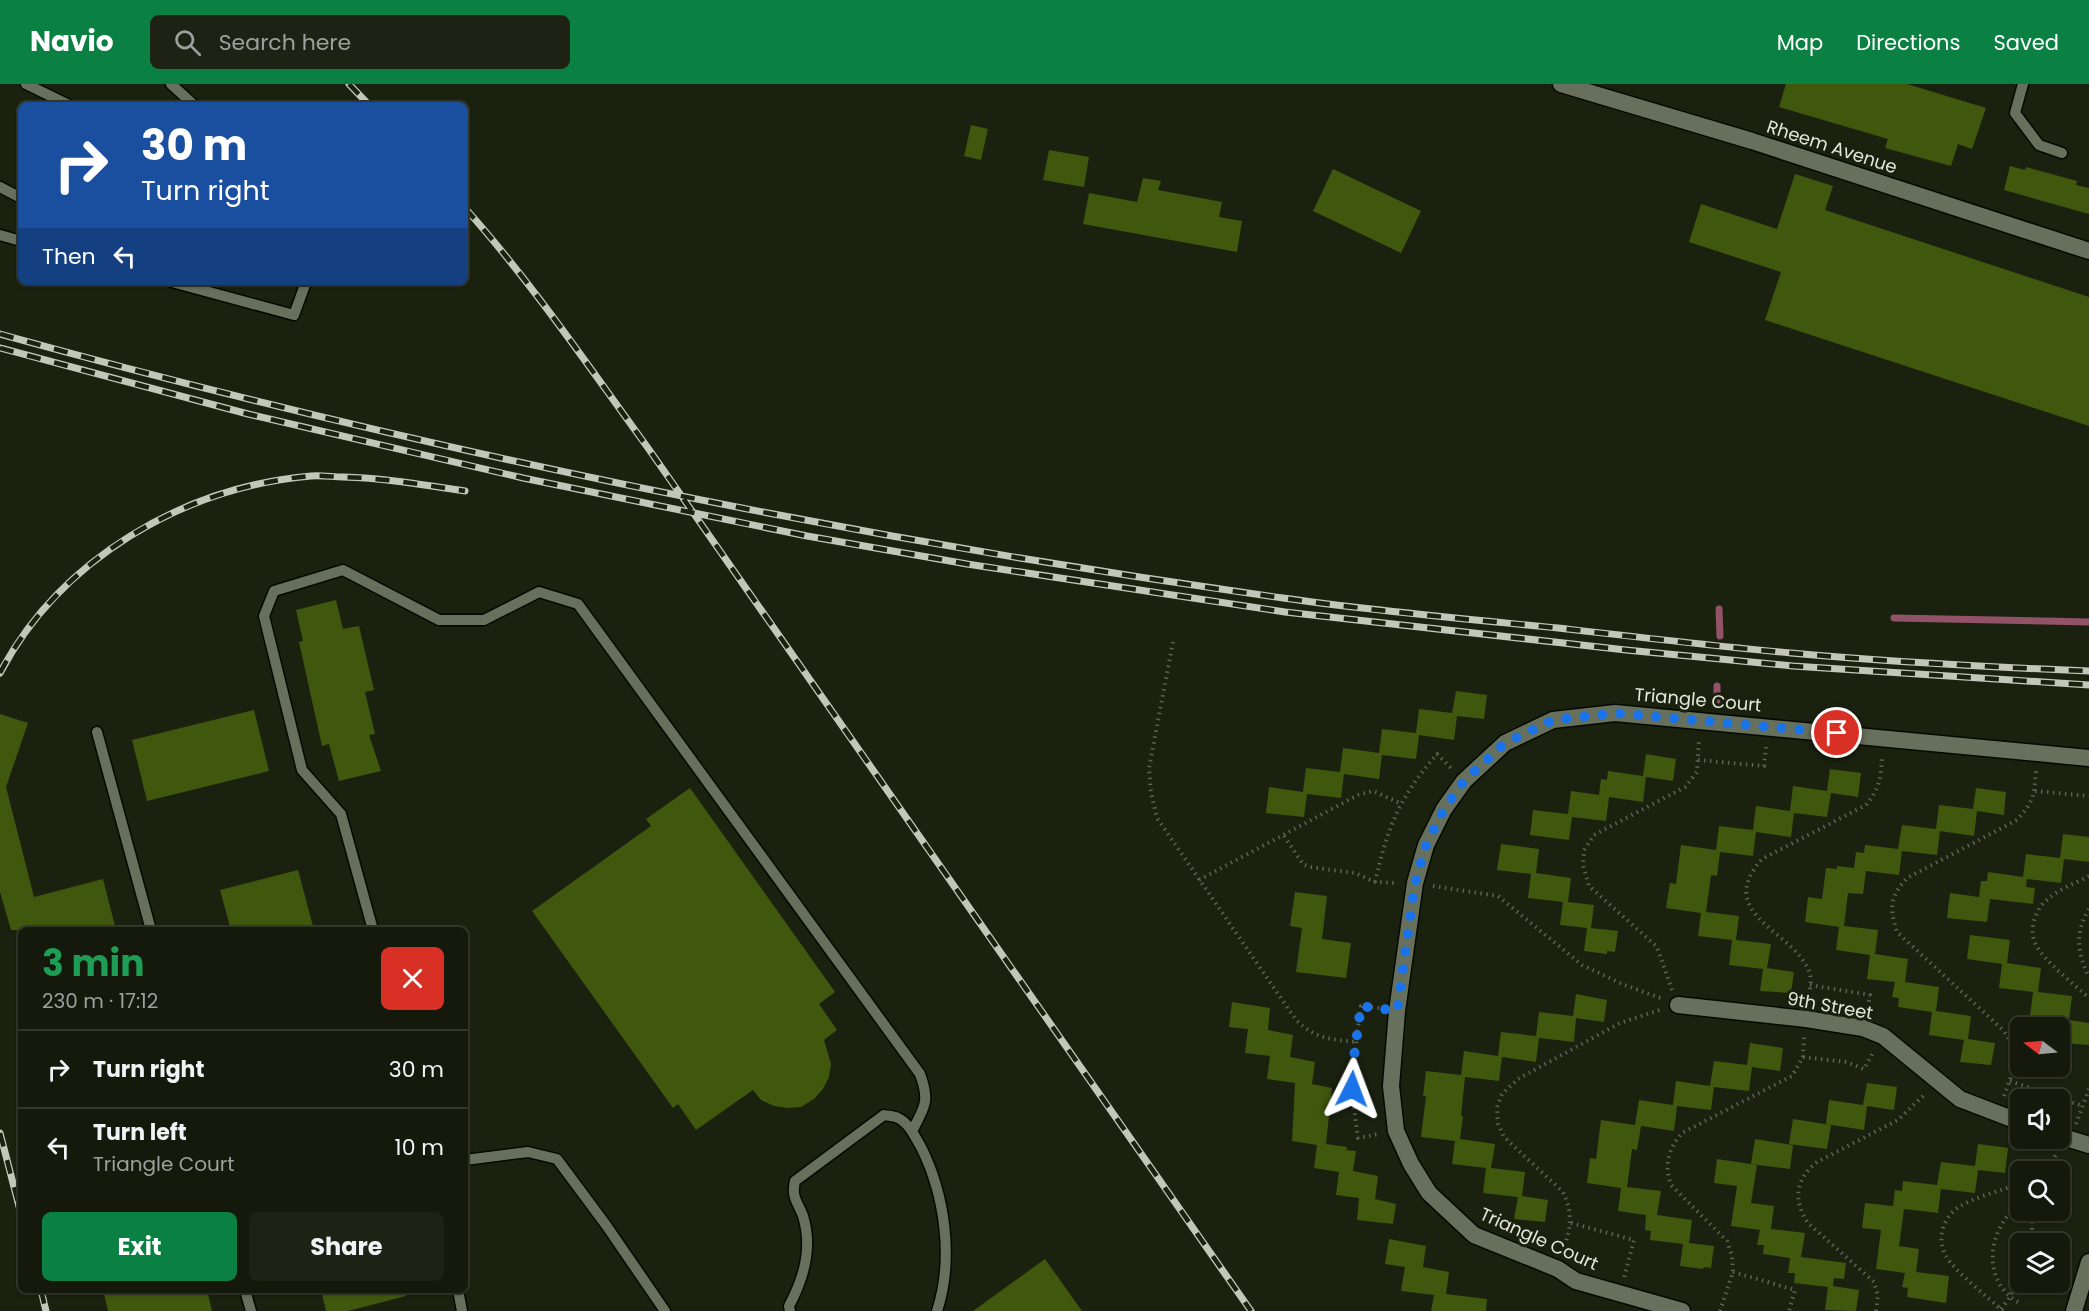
<!DOCTYPE html>
<html lang="en">
<head>
<meta charset="utf-8">
<style>
	body { margin:0; font-family:Poppins,sans-serif; background:#1d2214; color:#f1f3f6; height:100vh; display:flex; flex-direction:column; font-size:22px; white-space:nowrap }
	* { box-sizing:border-box; margin:0 }
	p { font-size:20px; color:#9da09d }
	.icon { flex:none; width:33px; height:33px; fill:none; stroke:currentColor; stroke-width:2; stroke-linecap:round; stroke-linejoin:round }
	.map { position:relative; flex:1; overflow:hidden }
	.panel { position:absolute; left:18px; top:843px; width:450px; height:366px; display:flex; flex-direction:column; background:#14190b; border-radius:9px; box-shadow:0 2px 4px #0004,0 0 0 2px #33382c }
	.panel>* { flex:none }
	.guide { position:absolute; left:18px; top:18px; width:450px; height:183px; border-radius:9px; box-shadow:0 2px 4px #0004,0 0 0 2px #33382c; background:#1a4fa0; color:#fff; overflow:hidden }
	.needle { width:39px; rotate:286deg }
	.controls { position:absolute; left:2010px; top:933px; display:grid; gap:12px }
	.controls a { display:grid; place-items:center; width:60px; height:60px; border-radius:9px; background:#14190b; box-shadow:0 2px 4px #0004,0 0 0 2px #33382c; font-size:30px }
	.pin { position:absolute; display:grid; place-items:center; width:51px; height:51px; color:#fff; margin:-26px; border:3px solid #fff; border-radius:50%; box-shadow:0 2px 6px #0007 }
	.me { position:absolute; width:66px; margin:-33px; rotate:3deg; stroke-linejoin:round; filter:drop-shadow(0 0 4px #0008) }
	.turn { display:flex; align-items:center; gap:21px; height:126px; padding:0 24px; font-size:27px }
	.turn .icon { width:78px; height:78px; stroke-width:2.5 }
	.turn b { display:block; font-size:42px; line-height:51px }
	.then { display:flex; align-items:center; height:57px; padding:0 24px; background:#0003; gap:12px; font-size:22px }
	.round { display:grid; place-items:center; flex:none; width:63px; height:63px; border-radius:9px; background:#1d2214 }
	.overview { display:flex; align-items:center; justify-content:space-between; height:102px; padding:0 24px }
	h1 { font-size:36px; font-weight:700; line-height:45px; color:#1e9e55 }
	.button { display:flex; gap:12px; margin-top:auto; padding:12px 24px }
	.button a { flex:1; height:69px; border-radius:9px; background:#0b8043; color:#fff; font-size:24px; font-weight:700; line-height:69px; text-align:center }
	.button a+a { background:#1d2214; color:#f1f3f6 }
	ul { padding:0; list-style:none }
	li { display:flex; align-items:center; gap:18px; height:78px; padding:0 24px; border-top:2px solid #33382c }
	li div { flex:1 }
	li b { display:block; font-size:22px }
	li em { font-style:normal }
	header { display:flex; align-items:center; gap:36px; box-sizing:border-box; height:84px; padding:0 30px; background:#0b8043; color:#fff }
	header strong { font-size:28px }
	nav { display:flex; gap:33px; margin-inline-start:auto; font-size:21px }
	.search { width:420px; height:54px; background:#1d2214; display:flex; align-items:center; gap:15px; box-sizing:border-box; padding:0 21px; border-radius:9px; color:#9da09d; font-size:22px }
	.map>svg:first-child { display:block }
	.lines { fill:none; stroke-linecap:round; stroke-linejoin:round }
	.stream { stroke:#925368; stroke-width:7 }
	.building { fill:#40580d }
	.service-casing { stroke:#050a00; stroke-width:13 }
	.minor-casing { stroke:#050a00; stroke-width:19 }
	.path { stroke:#5c6353; stroke-width:4; stroke-dasharray:1.5 4.5; stroke-linecap:butt }
	.service { stroke:#67705c; stroke-width:10 }
	.minor { stroke:#67705c; stroke-width:16 }
	.rail-casing { stroke:#c2c7ba; stroke-width:7 }
	.rail { stroke:#1a210f; stroke-width:4.5; stroke-dasharray:14; stroke-linecap:butt }
	.route { stroke:#1a73e8; stroke-width:10; stroke-dasharray:0 18 }
	.labels { text-anchor:middle; stroke-width:6; stroke-linejoin:round; paint-order:stroke }
	.street-label { font-size:18px; fill:#e2e7db; stroke:#1a210f }
</style>
</head>
<body>
<header>
<strong>Navio</strong>
<div class="search"><svg class="icon" aria-label="search" viewBox="0 0 24 24"><circle cx="10" cy="10" r="6"/><path d="M15 15l6 6"/></svg>Search here</div>
<nav><a>Map</a><a>Directions</a><a>Saved</a></nav>
</header>
<div class="map">
<svg width="2089" height="1227" viewBox="0 0 2089 1227">
	<rect width="100%" height="100%" fill="#1a210f"/>
	<g class="lines">
		<!-- stream -->
		<path class="stream" d="M 1719,525 L 1720,552
			M 1894,534 L 2089,538
			M 1717,602 L 1717,617"/>
	</g>
	<!-- building -->
	<path class="building" d="M 1786,0 L 1907,0 L 1986,24 L 1972,65 L 1958,60 L 1951,82 L 1885,64 L 1888,55 L 1779,23 Z
		M 971,41 L 988,45 L 981,76 L 964,72 Z
		M 1049,66 L 1089,73 L 1084,103 L 1043,96 Z
		M 2010,82 L 2025,86 L 2026,83 L 2077,97 L 2076,101 L 2089,104 L 2089,130 L 2004,106 Z
		M 1333,85 L 1421,127 L 1401,169 L 1313,127 Z
		M 1795,90 L 1833,102 L 1825,126 L 2089,213 L 2089,342 L 1765,236 L 1781,188 L 1689,158 L 1701,120 L 1777,145 Z
		M 1143,94 L 1161,97 L 1158,106 L 1222,118 L 1219,133 L 1242,137 L 1237,168 L 1083,140 L 1089,109 L 1137,118 Z
		M 336,516 L 343,545 L 359,542 L 374,606 L 365,608 L 375,650 L 369,651 L 381,687 L 339,697 L 329,660 L 322,662 L 299,558 L 303,557 L 296,526 Z
		M 1456,607 L 1487,611 L 1484,635 L 1457,632 L 1454,656 L 1419,651 L 1416,675 L 1382,671 L 1379,695 L 1344,690 L 1341,714 L 1307,710 L 1304,733 L 1266,729 L 1269,703 L 1303,708 L 1306,684 L 1340,688 L 1343,664 L 1379,669 L 1382,645 L 1416,649 L 1419,625 L 1452,629 Z
		M 254,626 L 269,687 L 147,717 L 132,656 Z
		M 0,630 L 28,639 L 6,703 L 34,813 L 103,795 L 116,846 L 11,846 L 0,808 Z
		M 1646,670 L 1676,675 L 1673,697 L 1646,693 L 1643,718 L 1609,713 L 1606,737 L 1572,733 L 1569,756 L 1530,751 L 1533,726 L 1568,730 L 1571,707 L 1599,711 L 1601,695 L 1607,696 L 1608,687 L 1643,692 Z
		M 1830,685 L 1861,689 L 1858,713 L 1831,709 L 1827,733 L 1794,729 L 1791,753 L 1756,748 L 1753,772 L 1720,768 L 1717,792 L 1711,791 L 1706,828 L 1739,832 L 1736,856 L 1771,860 L 1767,884 L 1794,888 L 1791,909 L 1760,907 L 1763,885 L 1729,881 L 1732,856 L 1698,852 L 1701,829 L 1666,824 L 1670,799 L 1676,800 L 1681,761 L 1716,766 L 1719,742 L 1753,746 L 1756,722 L 1790,727 L 1793,702 L 1827,707 Z
		M 690,704 L 835,908 L 819,920 L 837,946 L 824,956 L 831,980 L 829,993 L 823,1005 L 814,1015 L 801,1023 L 788,1024 L 774,1022 L 761,1016 L 753,1006 L 696,1046 L 678,1020 L 673,1024 L 532,827 L 651,742 L 646,735 Z
		M 1976,704 L 2006,708 L 2004,731 L 1977,727 L 1974,752 L 1940,747 L 1937,771 L 1902,767 L 1899,791 L 1866,787 L 1863,810 L 1848,809 L 1844,842 L 1878,846 L 1875,870 L 1908,875 L 1905,898 L 1939,903 L 1936,927 L 1971,932 L 1968,955 L 1995,959 L 1991,981 L 1960,978 L 1964,956 L 1929,951 L 1932,928 L 1898,923 L 1899,914 L 1892,913 L 1895,898 L 1867,895 L 1870,871 L 1836,866 L 1839,843 L 1805,838 L 1808,813 L 1822,815 L 1826,784 L 1837,785 L 1837,782 L 1854,784 L 1856,768 L 1864,769 L 1865,761 L 1898,765 L 1902,741 L 1936,745 L 1939,721 L 1973,725 Z
		M 2063,750 L 2089,753 L 2089,778 L 2064,775 L 2061,799 L 2027,795 L 2026,803 L 2035,804 L 2033,820 L 1990,815 L 1987,838 L 1947,834 L 1950,809 L 1979,813 L 1981,797 L 1987,797 L 1988,788 L 2023,793 L 2026,770 L 2060,774 Z
		M 1501,760 L 1539,765 L 1536,789 L 1571,794 L 1568,818 L 1594,821 L 1591,844 L 1618,847 L 1615,868 L 1607,867 L 1607,870 L 1584,867 L 1587,844 L 1560,841 L 1563,818 L 1528,814 L 1531,790 L 1497,786 Z
		M 298,786 L 314,846 L 231,846 L 220,806 Z
		M 1295,808 L 1327,812 L 1322,855 L 1351,859 L 1346,894 L 1296,888 L 1302,844 L 1290,842 Z
		M 1970,851 L 2010,856 L 2007,879 L 2041,884 L 2038,908 L 2072,912 L 2069,936 L 2089,939 L 2089,961 L 2061,959 L 2064,937 L 2030,933 L 2033,908 L 1999,904 L 2002,880 L 1967,875 Z
		M 1576,910 L 1607,916 L 1604,938 L 1576,934 L 1574,958 L 1539,954 L 1536,978 L 1502,973 L 1499,997 L 1465,993 L 1461,1032 L 1463,1032 L 1460,1055 L 1495,1060 L 1491,1084 L 1525,1088 L 1522,1112 L 1548,1116 L 1545,1138 L 1514,1135 L 1518,1113 L 1483,1109 L 1486,1084 L 1452,1080 L 1455,1057 L 1421,1053 L 1426,1012 L 1423,1012 L 1426,987 L 1461,991 L 1464,967 L 1498,972 L 1501,948 L 1536,952 L 1539,928 L 1573,932 Z
		M 1232,918 L 1270,924 L 1268,946 L 1293,951 L 1290,973 L 1315,978 L 1312,1000 L 1332,1004 L 1326,1060 L 1347,1063 L 1346,1066 L 1356,1067 L 1353,1087 L 1378,1092 L 1375,1115 L 1396,1120 L 1393,1140 L 1357,1136 L 1359,1114 L 1336,1111 L 1339,1088 L 1314,1084 L 1317,1061 L 1292,1057 L 1295,999 L 1267,995 L 1270,972 L 1245,969 L 1248,945 L 1229,943 Z
		M 1750,959 L 1783,964 L 1780,987 L 1752,983 L 1749,1007 L 1714,1003 L 1711,1026 L 1677,1022 L 1674,1047 L 1641,1042 L 1637,1066 L 1632,1065 L 1627,1103 L 1661,1107 L 1657,1131 L 1692,1136 L 1689,1159 L 1714,1162 L 1711,1184 L 1704,1183 L 1703,1185 L 1680,1182 L 1683,1160 L 1650,1156 L 1651,1147 L 1645,1146 L 1646,1131 L 1618,1127 L 1621,1104 L 1587,1099 L 1590,1074 L 1596,1075 L 1601,1036 L 1635,1041 L 1639,1016 L 1673,1021 L 1676,997 L 1710,1002 L 1714,977 L 1747,981 Z
		M 1867,999 L 1897,1003 L 1894,1026 L 1867,1022 L 1864,1046 L 1826,1040 L 1829,1016 L 1863,1021 Z
		M 1793,1035 L 1831,1041 L 1827,1065 L 1789,1060 Z
		M 1755,1055 L 1793,1061 L 1790,1085 L 1751,1080 Z
		M 1978,1060 L 2008,1064 L 2005,1089 L 1978,1086 L 1975,1109 L 1941,1105 L 1938,1129 L 1904,1125 L 1899,1162 L 1919,1165 L 1916,1188 L 1949,1192 L 1946,1219 L 1907,1213 L 1908,1204 L 1902,1203 L 1905,1189 L 1876,1185 L 1881,1146 L 1862,1144 L 1865,1119 L 1893,1122 L 1895,1106 L 1902,1107 L 1903,1097 L 1937,1101 L 1941,1078 L 1975,1082 Z
		M 1717,1075 L 1757,1081 L 1751,1119 L 1774,1122 L 1771,1145 L 1805,1149 L 1801,1173 L 1846,1179 L 1844,1195 L 1834,1194 L 1833,1202 L 1859,1206 L 1856,1227 L 1825,1226 L 1828,1203 L 1794,1199 L 1795,1189 L 1788,1189 L 1790,1174 L 1763,1170 L 1764,1161 L 1757,1161 L 1760,1146 L 1731,1142 L 1737,1102 L 1714,1099 Z
		M 1389,1155 L 1426,1162 L 1423,1183 L 1449,1188 L 1446,1210 L 1487,1215 L 1486,1227 L 1431,1227 L 1434,1211 L 1401,1207 L 1405,1183 L 1385,1180 Z
		M 1045,1175 L 1082,1227 L 973,1227 Z
		M 103,1206 L 207,1206 L 212,1227 L 108,1227 Z
		M 321,1206 L 405,1206 L 406,1212 L 348,1227 L 326,1227 Z"/>
	<g class="lines">
		<defs>
			<path id="service" d="M 26,0 L 69,21
				M 171,0 L 194,21
				M 2023,0 L 2015,29 L 2039,61 L 2062,69
				M 0,103 L 21,114
				M 0,151 L 21,157
				M 172,198 L 294,231 L 306,198
				M 97,648 L 151,846
				M 373,846 L 341,730 L 302,686 L 264,532 L 274,507 L 343,486 L 439,536 L 484,536 L 539,508 L 578,520 L 920,990 C 930,1017 925,1023 912,1047
				M 465,1076 L 528,1068 L 557,1075 L 606,1141 L 665,1227
				M 245,1206 L 251,1227
				M 458,1206 L 462,1227
				M 790,1227 L 789,1222 C 804,1194 813,1164 803,1132 C 798,1118 791,1114 795,1097 L 884,1031 C 888,1032 894,1032 898,1034 C 909,1039 915,1053 921,1063 C 945,1111 954,1175 937,1227"/>
			<path id="minor" d="M 1561,0 L 1752,57 L 2089,167
				M 1678,921 L 1806,935 L 1863,944 L 1883,952 L 1960,1015 L 2020,1038
				M 2060,1052 L 2089,1061
				M 1682,1227 L 1576,1197 L 1558,1185 L 1474,1151 L 1429,1109 L 1411,1080 L 1396,1047 L 1391,1002 L 1397,927 L 1415,799 L 1426,761 L 1444,725 L 1464,697 L 1505,659 L 1553,636 L 1615,629 L 2089,674
				M 2074,1227 L 2089,1178"/>
		</defs>
		<!-- service casing -->
		<use href="#service" class="service-casing"/>
		<!-- minor casing -->
		<use href="#minor" class="minor-casing"/>
		<!-- path -->
		<path class="path" d="M 1173,558 L 1149,684 L 1151,709 L 1157,734 L 1296,936 C 1316,955 1329,955 1356,958
			M 1698,676 L 1764,682 L 1766,663
			M 2035,707 L 2089,712
			M 1284,752 L 1303,780 L 1310,783 L 1355,789 L 1375,798 L 1396,799
			M 2089,792 C 2076,799 2059,805 2048,815 C 2035,825 2028,846 2036,861 C 2044,877 2075,901 2089,914
			M 1199,796 L 1358,711 L 1373,707 L 1400,719
			M 1375,798 C 1388,742 1399,714 1437,670 L 1451,684
			M 1433,802 L 1498,812 L 1582,881 L 1622,900 L 1663,915
			M 2089,825 C 2075,848 2077,869 2089,893
			M 1810,901 L 1870,911 L 1867,928
			M 1672,906 L 1657,863 L 1589,802 L 1583,781 L 1584,766 L 1594,751 L 1685,703 L 1697,688 L 1699,655
			M 1808,917 C 1809,909 1812,898 1810,890 C 1796,846 1712,832 1762,775 L 1866,721 C 1880,704 1881,693 1882,672
			M 1379,924 L 1361,922 C 1354,971 1350,1005 1358,1054 L 1379,1050
			M 1803,973 L 1846,978 L 1864,985 L 1874,967
			M 2010,997 L 2083,1022
			M 2004,1012 C 2014,985 2021,970 2003,946 L 1897,848 C 1889,823 1890,813 1907,794 L 2017,736 C 2034,717 2034,712 2036,687
			M 2076,1040 L 2089,1005
			M 2045,1088 L 2056,1071
			M 2032,1126 L 2032,1160
			M 1571,1139 L 1634,1156 L 1624,1194
			M 1563,1168 C 1570,1145 1574,1131 1563,1108 L 1504,1053 L 1498,1040 L 1497,1023 L 1502,1010 L 1518,995 L 1620,939 L 1660,926
			M 1733,1188 L 1795,1206 L 1789,1227
			M 2018,1218 C 1980,1196 1988,1143 2020,1120
			M 2001,1225 L 2010,1213 L 2020,1190
			M 1720,1227 L 1733,1188 L 1732,1172 L 1727,1157 L 1671,1101 C 1664,1080 1668,1066 1682,1049 L 1792,992 L 1803,973 L 1804,952
			M 1876,1227 L 1878,1212 L 1874,1198 L 1808,1139 C 1793,1117 1795,1095 1817,1078 L 1898,1036 L 1925,1010
			M 2003,1227 C 1990,1215 1953,1186 1946,1172 C 1936,1155 1943,1133 1959,1123 C 1974,1113 2004,1106 2020,1099"/>
		<!-- service -->
		<use href="#service" class="service"/>
		<!-- minor -->
		<use href="#minor" class="minor"/>
		<defs>
			<path id="rail" d="M 349,0 L 369,21
				M 465,124 C 532,199 589,283 648,364 L 1251,1227
				M 0,250 C 421,366 850,454 1283,514 C 1374,527 1466,535 1558,544 C 1636,553 1713,562 1791,569 C 1890,578 1990,583 2089,587
				M 0,264 L 248,330 L 523,394 L 807,452 L 967,480 L 1285,528 L 1626,566 L 1793,582 L 2089,601
				M 0,589 C 60,475 184,403 311,392 C 321,391 333,393 343,393 C 384,394 425,401 465,407
				M 0,1049 L 21,1130
				M 41,1206 L 46,1227"/>
		</defs>
		<!-- rail casing -->
		<use href="#rail" class="rail-casing"/>
		<!-- rail -->
		<use href="#rail" class="rail"/>
	</g>
	<g class="lines">
		<!-- route -->
		<path class="route" d="M 1352,1005 L 1353,980 L 1361,922 L 1397,927 L 1415,799 L 1426,761 L 1444,725 L 1464,697 L 1505,659 L 1553,636 L 1615,629 L 1837,649"/>
	</g>
	<g class="labels">
		<!-- street labels -->
		<g class="street-label">
			<text transform="translate(1832 63) rotate(18)" y="6">Rheem Avenue</text>
			<text transform="translate(1698 616) rotate(5)" y="6">Triangle Court</text>
			<text transform="translate(1830 922) rotate(10)" y="6">9th Street</text>
			<text transform="translate(1539 1155) rotate(24)" y="6">Triangle Court</text>
		</g>
	</g>
</svg>
<div class="controls">
<a><svg class="needle" viewBox="-14 -14 28 28"><path d="M0-13l5 13h-10z" fill="#e53935"/><path d="M0 13l5-13h-10z" fill="#9da09d"/></svg></a>
<a><svg class="icon" aria-label="sound" viewBox="0 0 24 24"><path d="M4 9h4l5-4v14l-5-4H4zM17 9q2 3 0 6"/></svg></a>
<a><svg class="icon" aria-label="search" viewBox="0 0 24 24"><circle cx="10" cy="10" r="6"/><path d="M15 15l6 6"/></svg></a>
<a><svg class="icon" aria-label="layers" viewBox="0 0 24 24"><path d="M12 4l9 5-9 5-9-5zM3 14l9 5 9-5"/></svg></a>
</div>
<div class="pin" style="left:1837px;top:649px;background:#d93025"><svg class="icon" aria-label="arrive" viewBox="0 0 24 24"><path d="M6 21V4h12l-3 4 3 4H6"/></svg></div>
<svg class="me" style="left:1352px;top:1005px" viewBox="-20 -20 40 40"><path d="M0-17L14 15 0 8-14 15z" fill="#1a73e8" stroke="#fff" stroke-width="4"/></svg>
<div class="guide">
<div class="turn"><svg class="icon" aria-label="right" viewBox="0 0 24 24"><path d="M7 20v-9h11M14 6l5 5-5 5"/></svg><div><b>30 m</b>Turn right</div></div>
<div class="then">Then<svg class="icon" aria-label="left" viewBox="0 0 24 24"><path d="M17 20v-9H6M10 6l-5 5 5 5"/></svg></div>
</div>
<section class="panel">
<div class="overview"><div><h1>3 min</h1><p>230 m · 17:12</p></div><a class="round" style="background:#d93025;color:#fff"><svg class="icon" aria-label="close" viewBox="0 0 24 24"><path d="M6 6l12 12M18 6L6 18"/></svg></a></div>
<ul>
<li><svg class="icon" aria-label="right" viewBox="0 0 24 24"><path d="M7 20v-9h11M14 6l5 5-5 5"/></svg><div><b>Turn right</b></div><em>30 m</em></li>
<li><svg class="icon" aria-label="left" viewBox="0 0 24 24"><path d="M17 20v-9H6M10 6l-5 5 5 5"/></svg><div><b>Turn left</b><p>Triangle Court</p></div><em>10 m</em></li>
</ul>
<div class="button"><a>Exit</a><a>Share</a></div>
</section>
</div>
</body>
</html>
